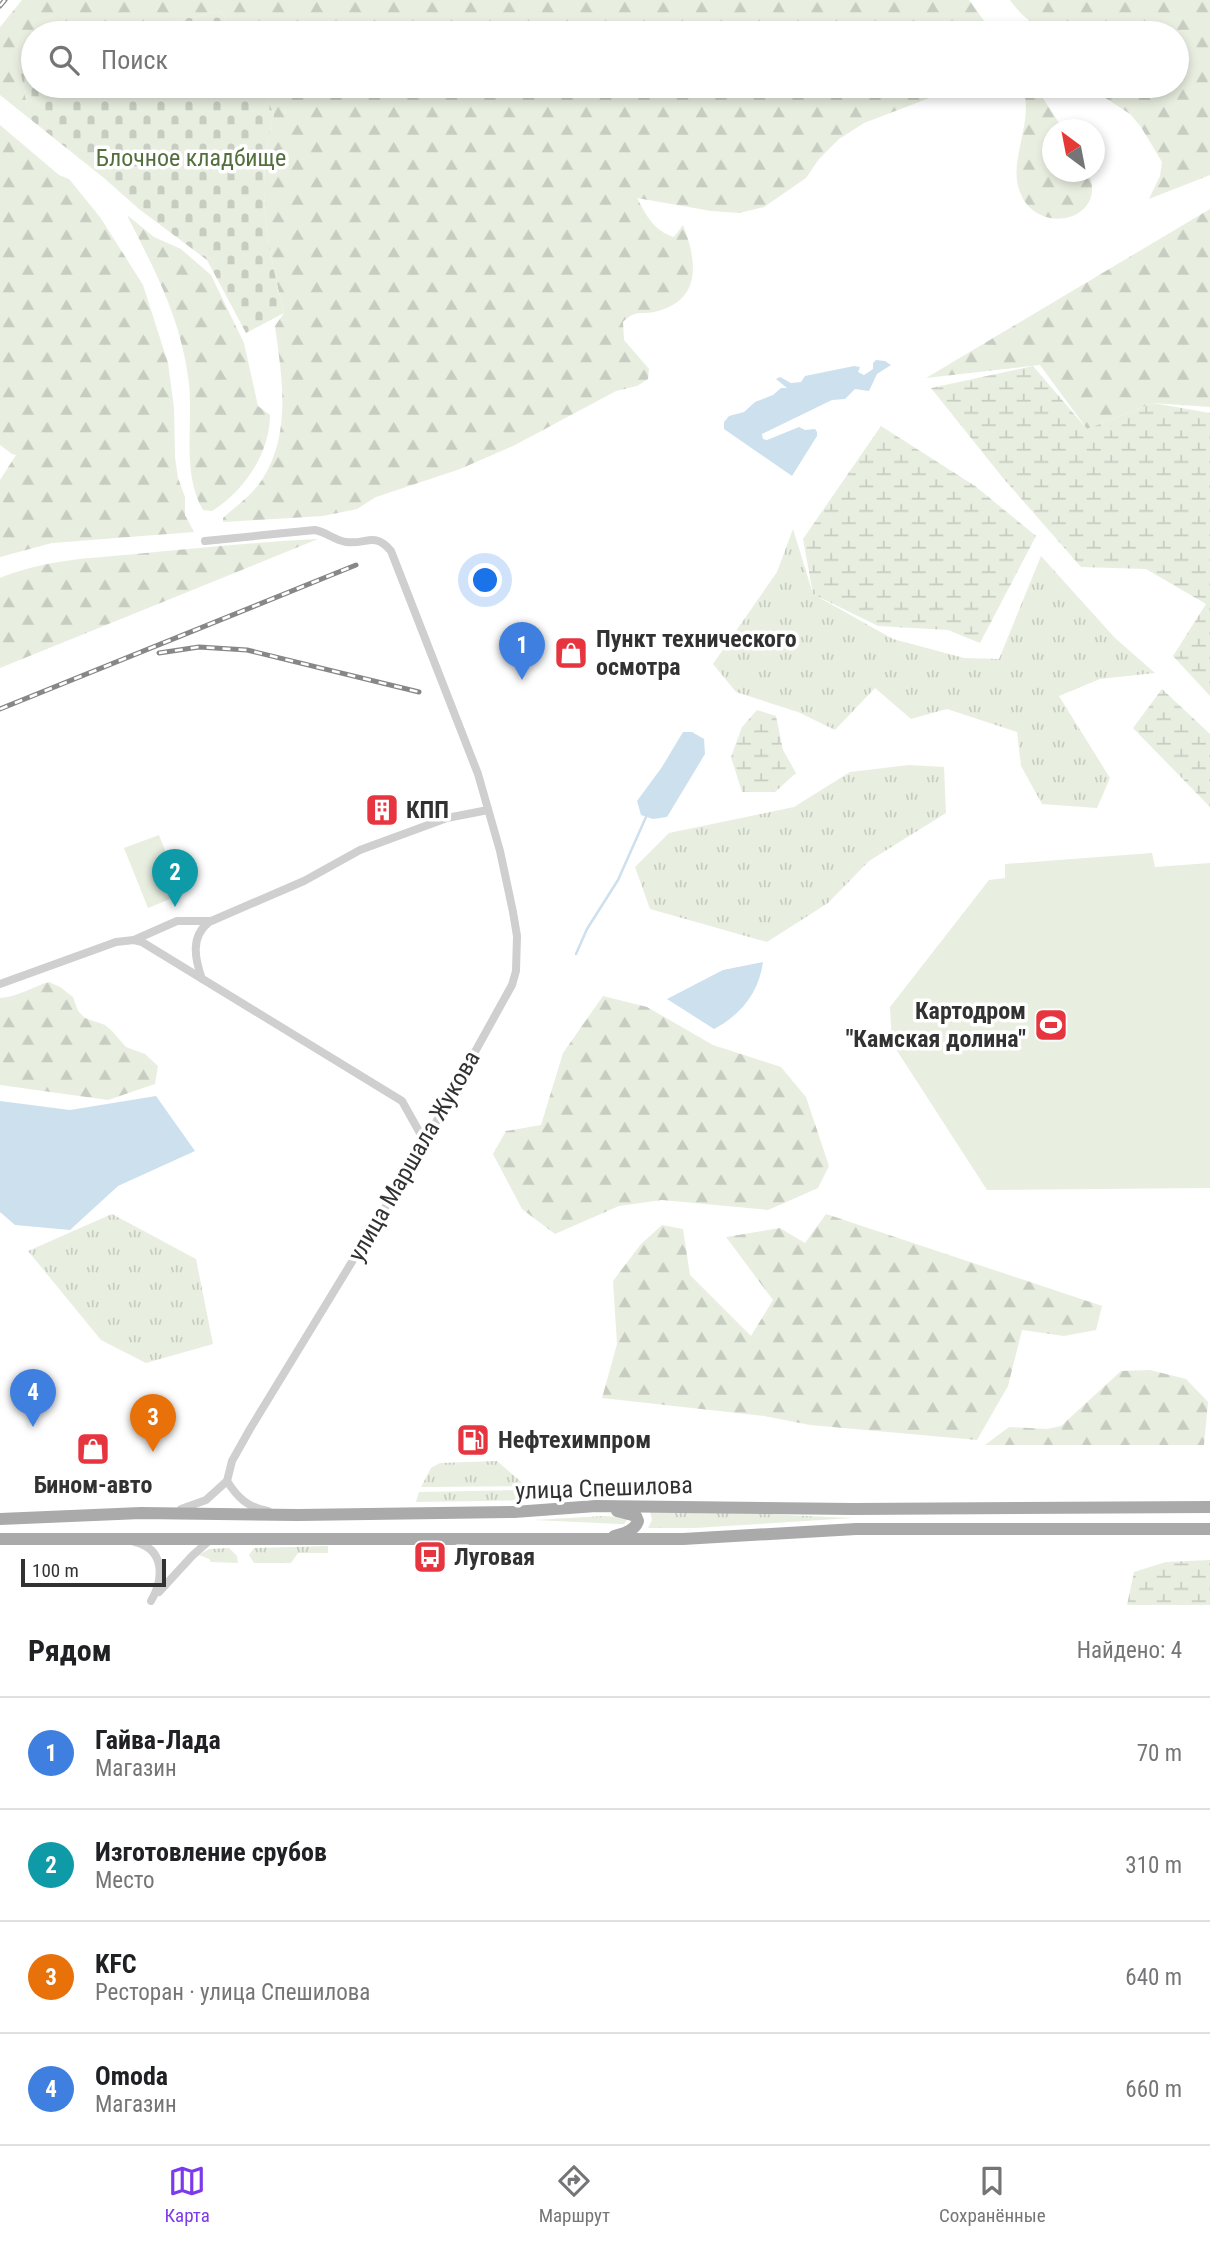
<!DOCTYPE html>
<html lang="ru">
<meta charset="utf-8">
<style>
body{margin:0;font-family:"Roboto Condensed",sans-serif;background:#f6f6f6;color:#202124}
.compass{position:absolute;left:1042px;top:119px;width:63px;height:63px;border-radius:50%;background:#fff;box-shadow:0 4px 10px #0003;rotate:328deg}
.scale{position:absolute;left:21px;bottom:18px;width:145px;box-sizing:border-box;padding-left:7px;border:4px solid #323232;border-top:0;font-size:19px;line-height:24px;white-space:nowrap;color:#323232;-webkit-text-stroke:5px #fff;paint-order:stroke}
.you{position:absolute;left:486px;top:581px;width:24px;height:24px;margin:-18px;border:5px solid #fff;border-radius:50%;background:#1a73e8;box-shadow:0 0 0 10px #1a73e833}
.badge{display:grid;place-items:center;width:46px;height:46px;border-radius:50%;background:#7c3aed;color:#fff;font-size:23px;font-weight:700}
.pin{position:absolute;translate:-50% -58px;filter:drop-shadow(0 2px 4px #0008)}
.pin::after{content:'';position:absolute;top:37px;width:24px;height:21px;background:inherit;clip-path:polygon(0 0,100% 0,50% 100%)}
.list{margin:0;padding:0;list-style:none}
h2{display:flex;justify-content:space-between;align-items:center;height:91px;margin:0;padding:0 28px;font-size:30px}
h2 small{font-size:23px;font-weight:400;color:#757577}
.list li{display:grid;grid-template-columns:46px 1fr auto;gap:21px;align-items:center;box-sizing:border-box;height:112px;padding:0 28px;border-top:2px solid #e0e0e0}
.list b{display:block;font-size:26px;white-space:nowrap}
.list p{margin:0;font-size:23px;white-space:nowrap;color:#757577}
.list em{font-size:23px;font-style:normal;color:#757577}
.icon{flex:none;width:38px;height:38px;fill:none;stroke:currentColor;stroke-width:2;stroke-linecap:round;stroke-linejoin:round}
.map{position:relative;flex:none;width:1210px;height:1605px;overflow:hidden}
.search{position:absolute;background:#fff;box-shadow:0 4px 10px #0003;left:21px;right:21px;top:21px;height:77px;display:flex;align-items:center;gap:18px;box-sizing:border-box;padding:0 24px;border-radius:38px;color:#757577;font-size:26px}
.sheet{height:539px;background:#fff}
nav{display:flex;justify-content:space-around;align-items:center;box-sizing:border-box;height:98px;border-top:2px solid #e0e0e0;background:#fff;font-size:19px;color:#757577}
nav a{display:grid;justify-items:center;gap:4px}
nav .on{color:#7c3aed}
.map>svg:first-child{display:block}
.grass{fill:url(#grass-tufts)}
.forest{fill:url(#forest-firs)}
.wetland{fill:url(#wetland-marsh)}
.cemetery{fill:url(#cemetery-stones)}
.pitch{fill:#e8eee0}
.water{fill:#cde0ee}
.lines{fill:none;stroke-linecap:round;stroke-linejoin:round}
.stream{stroke:#cde0ee;stroke-width:2.5}
.street{stroke:#cfcfcf;stroke-width:8}
.primary{stroke:#aaa;stroke-width:12}
.rail-casing{stroke:#878787;stroke-width:5}
.rail{stroke:#fff;stroke-width:2.5;stroke-dasharray:8;stroke-linecap:butt}
.labels{text-anchor:middle;dominant-baseline:central;stroke-width:7;stroke-linejoin:round;paint-order:stroke}
.park-label{font-size:24px;fill:#546f3e;stroke:#fff}
.poi-label{font-size:24px;font-weight:bold;fill:#323232;stroke:#fff;text-anchor:start}
.street-label{font-size:24px;fill:#323232;stroke:#fff}
</style>
<div class="map">
<svg width="1210" height="1605" viewBox="0 0 1210 1605">
<defs>
<pattern id="grass-tufts" width="24" height="20" patternUnits="userSpaceOnUse" patternTransform="scale(1.75)"><rect width="24" height="20" fill="#e8eee0"/><path d="M3 7l-1-3M5 7V3M7 7l1-3M15 17l-1-3M17 17v-4M19 17l1-3" fill="none" stroke="#c7cdc1"/></pattern>
<pattern id="forest-firs" width="22" height="20" patternUnits="userSpaceOnUse" patternTransform="scale(1.75)"><rect width="22" height="20" fill="#e8eee0"/><path d="M5 1l3.5 6h-7zM16 11l3.5 6h-7z" fill="#c7cdc1"/></pattern>
<pattern id="wetland-marsh" width="20" height="14" patternUnits="userSpaceOnUse" patternTransform="scale(1.75)"><rect width="20" height="14" fill="#e8eee0"/><path d="M1 5h8M5 5V1M11 12h8M15 12V8" fill="none" stroke="#c7cdc1"/></pattern>
<pattern id="cemetery-stones" width="16" height="16" patternUnits="userSpaceOnUse" patternTransform="scale(1.75)"><rect width="16" height="16" fill="#e8eee0"/><path d="M2 7V4a2 2 0 0 1 4 0v3zM10 15v-3a2 2 0 0 1 4 0v3z" fill="#c7cdc1"/></pattern>
</defs>
<rect width="100%" height="100%" fill="#fff"/>
<g class="grass">
<path d="M793 529 813 594 893 639 964 658 999 659 1041 556 1115 638 1155 673 1100 679 1059 696 1110 778 1097 808 1042 804 1021 766 1017 732 947 709 911 719 875 688 835 730 798 712 736 692 713 664 777 572Z"/>
<path d="M909 765 944 767 946 813 869 861 828 903 767 942 650 909 635 867 669 833 794 807 850 772Z"/>
<path d="M112 1214 196 1259 213 1344 146 1363 101 1340 28 1251Z"/>
<path d="M497 1461 526 1486 421 1487 431 1468 440 1463Z"/>
<path d="M525 1490V1494L536 1495 539 1500 416 1502 419 1492Z"/>
<path d="M650 1511H691L853 1518 695 1528H648L652 1520Z"/>
<path d="M604 1516 625 1517 627 1520 624 1524H620L534 1520Z"/>
<path d="M328 1546V1553H298L291 1563H254L249 1555 254 1548Z"/>
<path d="M229 1548 237 1556 238 1563 211 1562 209 1559 199 1555 209 1549Z"/>
</g>
<g class="forest">
<path d="M22 0H969L993 33H233L221 11 118 33H33V52L17 55 30 119 0 95V27Z"/>
<path d="M1010 0H1210V175L1149 199 1160 176 1162 162 1141 127 1130 114 1087 86H1177V33H1068C1058 27 1052 28 1041 26 1027 22 1018 11 1010 0Z"/>
<path d="M260 86H961L864 123 839 139 819 159 806 178 764 207 739 213 711 211 637 198C646 215 654 231 674 237L683 225C697 260 702 299 658 311 642 316 637 308 623 322L624 340 649 369 648 379 637 386 616 391 515 445 460 469 376 497 357 509 323 516 223 522V518C236 506 253 494 262 480 292 433 282 378 275 326L284 313C266 240 255 188 274 114Z"/>
<path d="M1022 86H1035L1063 129 1052 130V172H1088C1110 220 1037 238 1020 192 1007 160 1036 120 1022 86Z"/>
<path d="M0 125 59 175 69 179 100 217 143 285 168 363 174 408 175 457 178 478 185 497V515L194 532 52 543 0 557V480L16 455 12 454 0 445Z"/>
<path d="M1210 209V407L1153 403 1087 429 1040 365 926 378Z"/>
<path d="M127 215 154 237 181 249 211 275 244 343 258 406 270 415C270 453 244 491 212 511L203 510C180 470 195 420 188 376 179 314 154 269 127 215Z"/>
<path d="M318 539 0 668V578C43 560 91 558 136 554 197 548 257 542 318 539Z"/>
<path d="M49 982 60 987 73 997 78 1011 85 1018 105 1025 112 1031 126 1047 145 1054 158 1066 155 1084 108 1100 0 1085V998C18 997 32 987 49 982Z"/>
<path d="M603 996 647 1007 713 1045 781 1067 806 1097 829 1166 818 1188 768 1210 662 1200 619 1206 555 1234 522 1209 493 1154 506 1131 541 1125 563 1053Z"/>
<path d="M826 1214 1102 1306 1096 1330 1064 1336 1022 1330 1008 1386 977 1440 810 1425 764 1416 602 1398 617 1344 613 1281 641 1244 662 1225 683 1229 690 1275 751 1336 773 1300 726 1237 780 1228 805 1243Z"/>
<path d="M1150 1370 1186 1379 1208 1402 1204 1445H985L1009 1427 1047 1429 1061 1426 1121 1371Z"/>
</g>
<g class="wetland">
<path d="M1033 366 1087 429 1153 403 1210 413V696L1173 656 1206 604 1146 569 1081 567 1003 478 931 388Z"/>
<path d="M881 426 975 486 1036 536 980 643 948 630 878 626 813 594 803 539Z"/>
<path d="M1162 689 1210 734V807L1133 728Z"/>
<path d="M757 710 776 716 783 750 796 773 775 792H742L731 757 742 727Z"/>
<path d="M1210 1560V1605H1127L1134 1572 1166 1562Z"/>
</g>
<g class="cemetery">
<path d="M221 11 233 33H118Z"/>
<path d="M33 52V86H260L274 114C255 188 266 240 284 313L246 333 207 260 139 209 104 178 30 119 17 55Z"/>
</g>
<g class="pitch">
<path d="M159 835 182 894 148 908 124 848Z"/>
<path d="M1152 853 1155 867 1210 863V1188L987 1190 892 1043 890 1007 989 880 1005 878V864Z"/>
</g>
<g class="water">
<path d="M876 360 885 361 891 365 877 374 869 391 855 389 845 399 832 400 762 434 763 439 767 440 799 427 805 430 815 429 817 432V436L792 476 724 429V422L729 416 744 412 755 402 773 395 781 388H787L776 379 780 377 791 383 801 382 805 376 854 366 860 367 858 372 864 375 873 369V363Z"/>
<path d="M683 732H692L704 739 705 754 667 817 653 819 641 815 637 801 662 767Z"/>
<path d="M763 962C759 992 741 1015 714 1029L667 999 723 970Z"/>
<path d="M156 1096 195 1151 118 1186 70 1230 15 1225 0 1212V1101L70 1110Z"/>
</g>
<g class="lines">
<path class="stream" d="M576 954 587 929 618 880 646 817"/>
<g class="street">
<path d="M134 940 177 921H208"/>
<path d="M202 979C195 959 190 937 209 922L304 881 360 850 447 818 488 810"/>
<path d="M0 984 116 942 134 940 142 942 402 1101 425 1142"/>
<path d="M227 1481C237 1497 248 1508 268 1511"/>
<path d="M181 1509 206 1500 227 1481 232 1461 250 1429 425 1142 512 985 516 971 517 936 513 912 500 851 478 774 391 551C375 531 366 545 346 542 334 540 326 532 315 530L205 541"/>
<path d="M135 1542C165 1549 164 1579 151 1601"/>
<path d="M159 1592 192 1556 211 1539"/>
</g>
<g class="primary">
<path d="M0 1519 141 1513 298 1515 514 1512 596 1506 853 1509 1210 1507"/>
<path d="M614 1536C623 1534 635 1531 638 1521L636 1516 617 1511"/>
<path d="M0 1539H683L856 1529H1210"/>
</g>
<defs>
<g id="rail">
<path d="M0 6 5 0"/>
<path d="M159 653 199 647 247 650 419 692"/>
<path d="M0 709 356 565"/>
</g>
</defs>
<use href="#rail" class="rail-casing"/>
<use href="#rail" class="rail"/>
</g>
<defs>
<symbol id="shop-square" viewBox="-11 -11 22 22"><rect x="-9" y="-9" width="18" height="18" rx="4" fill="#e73540" stroke="#fff"/><path d="M-5-2.5h2.3a2.7 3.5 0 0 1 5.4 0H5L5.5 6h-11ZM-1.5-2.5h3a1.5 2.3 0 0 0-3 0Z" fill="#fff"/></symbol>
<symbol id="building-square" viewBox="-11 -11 22 22"><rect x="-9" y="-9" width="18" height="18" rx="4" fill="#e73540" stroke="#fff"/><path d="M-4-6H4V6H1V3H-1V6H-4ZM-2.5-4.3h1.7v1.8h-1.7ZM.8-4.3h1.7v1.8H.8ZM-2.5-1h1.7V.8h-1.7ZM.8-1h1.7V.8H.8Z" fill="#fff"/></symbol>
<symbol id="stadium-square" viewBox="-11 -11 22 22"><rect x="-9" y="-9" width="18" height="18" rx="4" fill="#e73540" stroke="#fff"/><path d="M0-5a6.5 5 0 1 0 0 10a6.5 5 0 1 0 0-10ZM-3.5-1.8h7v3.6h-7Z" fill="#fff"/></symbol>
<symbol id="fuel-square" viewBox="-11 -11 22 22"><rect x="-9" y="-9" width="18" height="18" rx="4" fill="#e73540" stroke="#fff"/><path d="M-5.5-6h7V0h2V4h1.3V-2.5L3-4.5l.8-.8L6-3V5H2.5V1h-1V6h-7ZM-4.2-4.7v3.2H.2V-4.7Z" fill="#fff"/></symbol>
<symbol id="bus-square" viewBox="-11 -11 22 22"><rect x="-9" y="-9" width="18" height="18" rx="4" fill="#e73540" stroke="#fff"/><path d="M-5-6H5V4H4V6H2V4H-2V6H-4V4H-5ZM-3.5-4V0h7V-4ZM-3.5 1.2v1.5H-2V1.2ZM2 1.2v1.5H3.5V1.2Z" fill="#fff"/></symbol>
</defs>
<g fill-rule="evenodd">
<use href="#shop-square" x="552" y="634" width="38" height="38"/>
<use href="#building-square" x="363" y="791" width="38" height="38"/>
<use href="#stadium-square" x="1032" y="1006" width="38" height="38"/>
<use href="#fuel-square" x="454" y="1421" width="38" height="38"/>
<use href="#shop-square" x="74" y="1430" width="38" height="38"/>
<use href="#bus-square" x="411" y="1538" width="38" height="38"/>
</g>
<g class="labels">
<g class="park-label">
<text x="191" y="158">Блочное кладбище</text>
</g>
<g class="poi-label">
<text x="596" y="639">Пункт технического<tspan x="596" dy="28">осмотра</tspan></text>
<text x="406" y="810">КПП</text>
<text x="1026" y="1011" text-anchor="end">Картодром<tspan x="1026" dy="28">"Камская долина"</tspan></text>
<text x="498" y="1440">Нефтехимпром</text>
<text x="93" y="1485" text-anchor="middle">Бином-авто</text>
<text x="454" y="1557">Луговая</text>
</g>
<g class="street-label">
<text transform="translate(414 1156) rotate(-60)">улица Маршала Жукова</text>
<text transform="translate(604 1488) rotate(-2)">улица Спешилова</text>
</g>
</g>
</svg>
<svg class="compass" viewBox="-18 -18 36 36"><path d="M0-13l5 13h-10z" fill="#e53935"/><path d="M0 13l5-13h-10z" fill="#757577"/></svg>
<div class="scale">100 m</div>
<div class="you"></div>
<div class="pin badge" style="left:522px;top:680px;background:#3f7fe0">1</div>
<div class="pin badge" style="left:175px;top:907px;background:#0f9aa8">2</div>
<div class="pin badge" style="left:153px;top:1452px;background:#e8710a">3</div>
<div class="pin badge" style="left:33px;top:1427px;background:#3f7fe0">4</div>
<div class="search"><svg class="icon" aria-label="search" viewBox="0 0 24 24"><circle cx="10" cy="10" r="6"/><path d="M15 15l6 6"/></svg>Поиск</div>
</div>
<section class="sheet">
<h2>Рядом<small>Найдено: 4</small></h2>
<ul class="list">
<li><span class="badge" style="background:#3f7fe0">1</span><div><b>Гайва-Лада</b><p>Магазин</p></div><em>70 m</em></li>
<li><span class="badge" style="background:#0f9aa8">2</span><div><b>Изготовление срубов</b><p>Место</p></div><em>310 m</em></li>
<li><span class="badge" style="background:#e8710a">3</span><div><b>KFC</b><p>Ресторан · улица Спешилова</p></div><em>640 m</em></li>
<li><span class="badge" style="background:#3f7fe0">4</span><div><b>Omoda</b><p>Магазин</p></div><em>660 m</em></li>
</ul>
</section>
<nav>
<a class="on"><svg class="icon" aria-label="map" viewBox="0 0 24 24"><path d="M3 6l6-2 6 2 6-2v14l-6 2-6-2-6 2zM9 4v14M15 6v14"/></svg>Карта</a>
<a><svg class="icon" aria-label="directions" viewBox="0 0 24 24"><path d="M12 3l9 9-9 9-9-9zM9 14v-3h6M13 9l2 2-2 2"/></svg>Маршрут</a>
<a><svg class="icon" aria-label="saved" viewBox="0 0 24 24"><path d="M7 4h10v16l-5-4-5 4z"/></svg>Сохранённые</a>
</nav>
